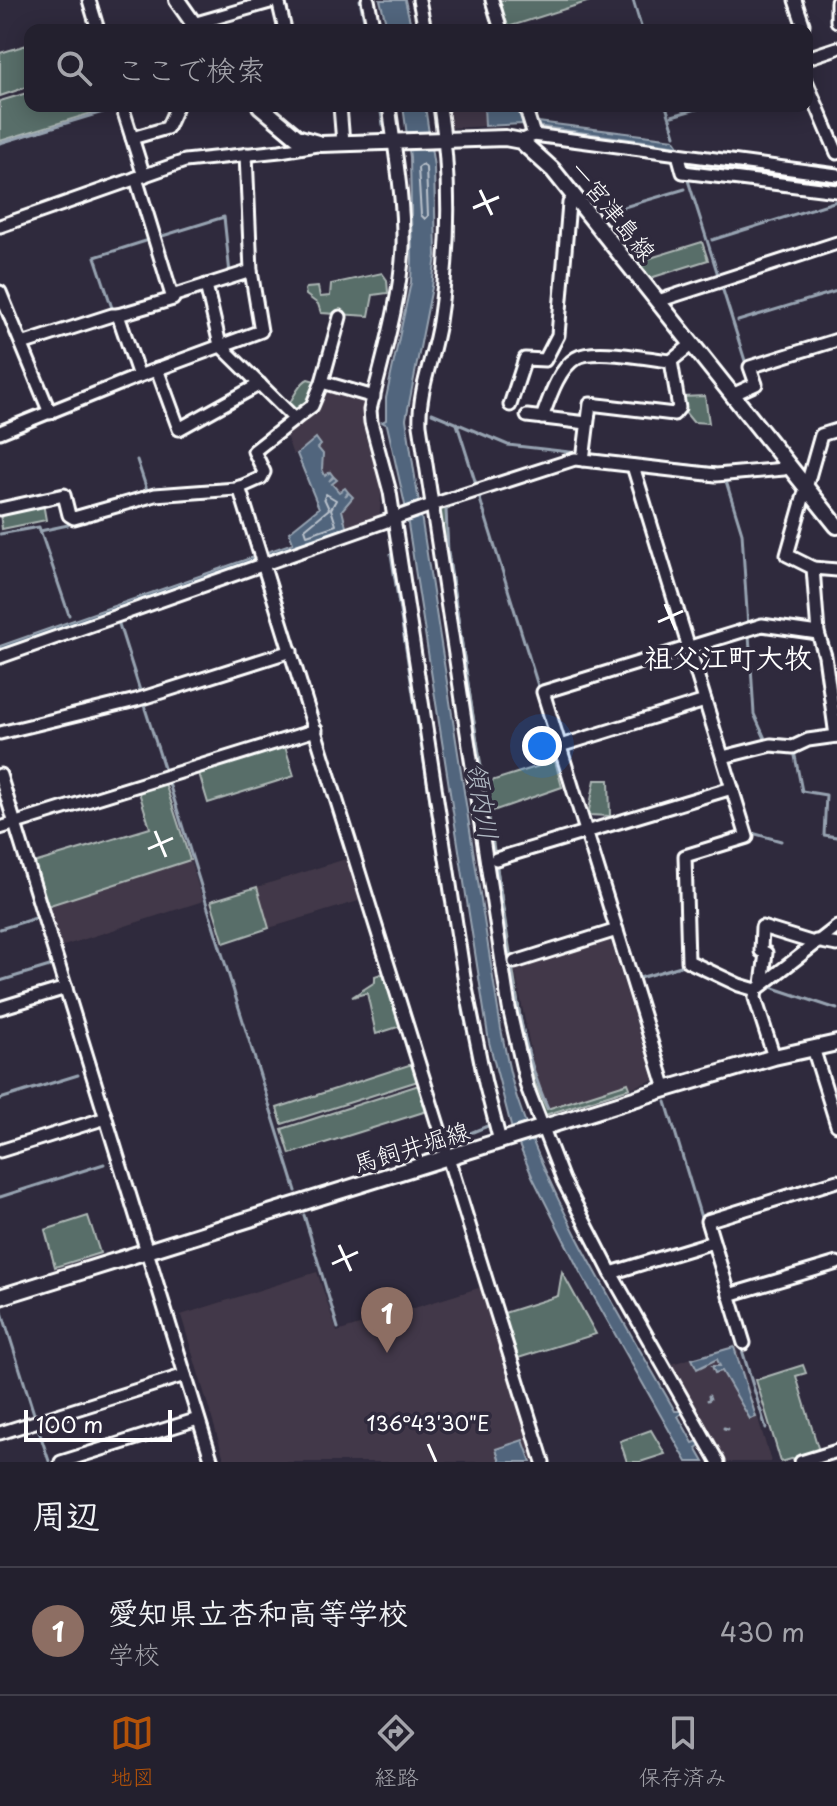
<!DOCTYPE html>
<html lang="ja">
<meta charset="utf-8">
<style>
body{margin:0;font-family:"Playpen Sans","Klee One",sans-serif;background:#2b2836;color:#f1f3f6}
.scale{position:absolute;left:24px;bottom:20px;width:148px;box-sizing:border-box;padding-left:8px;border:4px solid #fff;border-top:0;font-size:22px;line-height:28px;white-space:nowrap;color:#fff;-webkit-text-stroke:6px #2f2a3d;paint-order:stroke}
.you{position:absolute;left:542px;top:746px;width:28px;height:28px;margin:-20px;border:6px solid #fff;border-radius:50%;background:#1a73e8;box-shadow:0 0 0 12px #1a73e833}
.badge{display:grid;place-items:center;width:52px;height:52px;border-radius:50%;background:#b45309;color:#fff;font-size:26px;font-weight:700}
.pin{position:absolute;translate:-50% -66px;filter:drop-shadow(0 2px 4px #0008)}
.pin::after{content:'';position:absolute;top:42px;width:28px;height:24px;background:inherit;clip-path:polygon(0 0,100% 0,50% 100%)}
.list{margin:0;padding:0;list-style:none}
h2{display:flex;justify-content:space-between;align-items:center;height:104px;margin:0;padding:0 32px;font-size:34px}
h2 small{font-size:26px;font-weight:400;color:#a3a3aa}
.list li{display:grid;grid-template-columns:52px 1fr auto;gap:24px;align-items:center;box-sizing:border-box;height:128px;padding:0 32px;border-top:2px solid #403e4a}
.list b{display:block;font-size:30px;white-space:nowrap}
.list p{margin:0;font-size:26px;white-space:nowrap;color:#a3a3aa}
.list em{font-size:26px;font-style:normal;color:#a3a3aa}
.icon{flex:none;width:44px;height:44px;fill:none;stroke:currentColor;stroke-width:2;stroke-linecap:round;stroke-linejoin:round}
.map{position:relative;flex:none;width:837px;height:1462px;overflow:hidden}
.search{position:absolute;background:#23202e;box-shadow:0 4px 20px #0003;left:24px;right:24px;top:24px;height:88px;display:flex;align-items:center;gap:20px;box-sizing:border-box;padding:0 28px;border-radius:16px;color:#a3a3aa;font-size:30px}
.sheet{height:232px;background:#23202e}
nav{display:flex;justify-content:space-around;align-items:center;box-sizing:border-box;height:112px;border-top:2px solid #403e4a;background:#23202e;font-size:22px;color:#a3a3aa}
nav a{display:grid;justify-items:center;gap:4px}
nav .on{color:#b45309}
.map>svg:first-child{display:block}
.built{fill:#433948}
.green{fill:#586e69;stroke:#acb6b4;stroke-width:2}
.water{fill:#51657d;stroke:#97a3b1;stroke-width:2}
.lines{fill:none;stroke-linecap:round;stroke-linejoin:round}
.shore{stroke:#b9c1cb;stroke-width:2}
.stream{stroke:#97a3b1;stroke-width:3}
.minor-casing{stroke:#fff;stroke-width:17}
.major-casing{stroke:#fff;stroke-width:20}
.minor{stroke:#2f2a3d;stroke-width:11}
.major{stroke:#2f2a3d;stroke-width:14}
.ticks{fill:none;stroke:#fff;stroke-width:3}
.labels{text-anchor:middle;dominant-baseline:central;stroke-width:7;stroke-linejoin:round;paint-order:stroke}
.street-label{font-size:24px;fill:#fff;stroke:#2f2a3d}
.water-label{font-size:26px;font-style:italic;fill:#b1bac4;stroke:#2f2a3d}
.quarter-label{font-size:28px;font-weight:bold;fill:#fff;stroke:#2f2a3d}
.ticks-label{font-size:20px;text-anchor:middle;fill:#fff;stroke:#2f2a3d;stroke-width:7;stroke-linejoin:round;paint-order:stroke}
</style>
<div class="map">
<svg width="837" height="1462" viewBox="0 0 837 1462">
<rect width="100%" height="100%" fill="#2f2a3d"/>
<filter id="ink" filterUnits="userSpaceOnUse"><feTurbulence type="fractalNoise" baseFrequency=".0125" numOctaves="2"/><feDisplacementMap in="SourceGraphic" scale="16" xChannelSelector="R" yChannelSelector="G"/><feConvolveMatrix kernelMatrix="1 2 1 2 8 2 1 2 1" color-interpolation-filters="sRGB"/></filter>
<g filter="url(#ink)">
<g class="built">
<path d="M444 106H518L522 124 448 128Z"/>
<path d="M329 389 365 401V436L378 469 382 486 379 521 347 531 342 513 345 496 332 484 336 479 334 477 329 482 333 476H326L322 472 323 455 317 448 321 445 316 438 293 455 286 435 319 410Z"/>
<path d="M352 857 365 899 269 928 257 887Z"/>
<path d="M190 860 203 901 60 947 47 906Z"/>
<path d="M609 936 654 1080 630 1088 628 1083 550 1108 537 1082 514 965Z"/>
<path d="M317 1272 337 1332 485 1286 539 1462H225L181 1315Z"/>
<path d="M736 1345 771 1462H726L672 1364Z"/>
</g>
<g class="green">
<path d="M497 0H593L505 28Z"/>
<path d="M30 44V86L0 96V53Z"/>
<path d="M30 92V106H115L0 141V101Z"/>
<path d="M702 242 708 260 647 279 634 263Z"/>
<path d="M382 273 387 280 388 293 373 295 369 316 321 313 318 304 306 295 305 290 306 288 318 287 320 297 330 296 331 284Z"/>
<path d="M308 379 315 381C318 396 307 404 296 412L289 405C292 398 301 382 308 379Z"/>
<path d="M705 396 709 423 693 422 684 411 681 397Z"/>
<path d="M467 496V500L446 510 448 552 521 1020 535 1083 547 1109 628 1083 630 1088 542 1116 536 1102 513 1009 438 513 439 507Z"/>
<path d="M43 503 46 520 2 529 0 513Z"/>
<path d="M284 743 294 776 208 803 198 770Z"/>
<path d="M555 761 562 787 490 812 485 783Z"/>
<path d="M164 780 190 860 47 906 34 863 150 828 138 789Z"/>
<path d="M595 780H609L610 816 588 815Z"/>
<path d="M257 887 269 928 224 943 211 901Z"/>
<path d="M387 972 404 1025 376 1034 367 993 352 997 375 982V976Z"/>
<path d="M415 1063 421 1080 282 1124 277 1108Z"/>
<path d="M422 1084 430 1110 290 1154 282 1129Z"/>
<path d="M88 1216 100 1253 55 1267 45 1230Z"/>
<path d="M562 1272 596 1334 515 1359 501 1314 558 1296Z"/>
<path d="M803 1365 806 1373 796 1376 819 1451 781 1462 756 1380Z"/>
<path d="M651 1430 665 1454 640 1462H627L620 1441Z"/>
</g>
<g class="water">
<path d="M380 0H405L412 30H388Z"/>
<path d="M403 106H425L434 167 436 255 432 287 406 419 501 1029C506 1053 510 1078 518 1101 555 1211 618 1311 675 1411H681L682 1413 678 1416 693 1443 701 1440 703 1443 696 1448 704 1462H687L580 1272 532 1176 511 1126 489 1042 405 505 387 425 382 422 386 420V398L411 282 412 259 410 157Z"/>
<path d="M484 106H518L522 120 674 139 679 146 522 124 485 126Z"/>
<path d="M682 160 691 164 837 183V188L688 169Z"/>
<path d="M316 438 321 445 318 448 323 454 322 469 325 476 330 472 333 476 329 481 334 477 337 480 332 484 339 492 345 488 348 492 345 496 349 493 353 497 342 510 347 531 0 650V646L293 543 289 532 319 508 297 454Z"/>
<path d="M734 1347 756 1417 750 1419 722 1371 715 1373 712 1366H720L717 1359 697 1369 692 1359Z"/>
<path d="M523 1440 531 1462H500L496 1449Z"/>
</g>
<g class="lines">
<g class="shore">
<path d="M423 164 426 168 428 216 425 219 421 215 418 168Z"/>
<path d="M326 494 336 500 331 509 336 525 307 535 305 529 329 509 324 498Z"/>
</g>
<g class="stream">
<path d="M360 0 366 30"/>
<path d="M633 0 642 30"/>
<path d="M380 106 383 125"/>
<path d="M666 106 675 135"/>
<path d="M672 116 707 106"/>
<path d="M0 143 116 108 135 169 132 174"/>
<path d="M687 177 719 278"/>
<path d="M597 215 685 189"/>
<path d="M159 237 224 217 230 274"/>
<path d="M712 240 837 201"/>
<path d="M721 284 746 364"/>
<path d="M113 311 95 257 149 240 132 186"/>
<path d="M738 321 837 291"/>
<path d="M432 413 508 445 578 453"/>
<path d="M457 424 476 484"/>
<path d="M589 454 715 468"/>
<path d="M137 460 148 493"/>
<path d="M772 476 787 474 789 477"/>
<path d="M253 488 266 482 270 473 262 451"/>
<path d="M479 496 539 689"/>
<path d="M446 510 448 552 494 855"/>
<path d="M40 531 68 525 70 521"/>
<path d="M0 534 39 527 69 615"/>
<path d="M391 554 464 1016 486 1107"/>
<path d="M118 621 141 694"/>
<path d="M748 627 742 533 726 481 766 477"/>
<path d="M749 634 754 714 767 743"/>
<path d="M143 702 165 771"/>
<path d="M794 751 802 791 826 795 824 835 837 837"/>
<path d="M729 758 752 833 781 841"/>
<path d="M168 780 296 1191"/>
<path d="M496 862C508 938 516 1039 548 1108"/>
<path d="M681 900 682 928"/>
<path d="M0 929 39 917"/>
<path d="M636 979 684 965"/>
<path d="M0 981 53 965"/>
<path d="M768 986 837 1009"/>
<path d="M0 1099 78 1075"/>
<path d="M666 1102 702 1221"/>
<path d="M448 1142 490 1125V1122"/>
<path d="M0 1197 104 1164"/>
<path d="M304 1215 338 1328"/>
<path d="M1 1309 35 1417"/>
<path d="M742 1350 766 1428"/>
<path d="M708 1400 710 1399 709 1396"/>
<path d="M37 1425 49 1461"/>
<path d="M724 1428 728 1429"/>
</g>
<defs>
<g id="minor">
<path d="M89 0 98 30"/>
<path d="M278 0 285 30"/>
<path d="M368 0 374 30"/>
<path d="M419 0 425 30"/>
<path d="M492 0 501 30"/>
<path d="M795 0 803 24 802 30"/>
<path d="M837 2V21"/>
<path d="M193 24 277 0"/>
<path d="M807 58 837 48"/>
<path d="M807 83 837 153"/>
<path d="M122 106 144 176"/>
<path d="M340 106 343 143"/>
<path d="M389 106C395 153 404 199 403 247 400 302 383 357 370 410L371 422 390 492 465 983 485 1083 500 1141"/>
<path d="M440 106C451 179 450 250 439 322 434 356 418 391 420 425L509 1008 527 1087 563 1180 611 1273 718 1462"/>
<path d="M525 106 534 135"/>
<path d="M132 138 167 128 177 106"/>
<path d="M521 141 534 135 837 175"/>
<path d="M678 154 683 172 837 191"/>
<path d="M136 178 173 299 118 315 139 376"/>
<path d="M0 226 185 161 280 151 317 145"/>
<path d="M206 285 220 345 295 419 312 406 322 382 340 317"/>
<path d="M0 292 50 413"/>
<path d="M172 296 251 271"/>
<path d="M658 301 837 243"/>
<path d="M22 344 112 315H118"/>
<path d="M157 369 179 429 260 384"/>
<path d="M322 382 374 397"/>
<path d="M732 395 756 384 750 367 837 340"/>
<path d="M510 405 525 359 545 360 558 335 569 203 575 196"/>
<path d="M527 416 587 423"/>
<path d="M542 418C549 399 558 369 576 358 593 347 649 359 671 361"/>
<path d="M0 432 139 376 261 331 251 271 246 154"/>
<path d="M583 460 590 404 674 414 679 408 671 361 692 344"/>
<path d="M633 466 747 837 685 856 688 961 739 985 756 990"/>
<path d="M239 487 543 1462"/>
<path d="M0 509 64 495 69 515 74 518 155 495 236 489 261 478 264 472 254 451 295 419"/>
<path d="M813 568 837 570"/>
<path d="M0 657 432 505 575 459 716 475 784 469 787 465"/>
<path d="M0 733 136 700 291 651"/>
<path d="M836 736 825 656 818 633 813 568 787 555 821 435 837 430"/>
<path d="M560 746 705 701"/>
<path d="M723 757 771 745 793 747 808 740 837 736"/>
<path d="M0 775 212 1462"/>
<path d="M0 828 316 730"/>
<path d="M496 859 732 788"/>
<path d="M816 941 837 945"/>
<path d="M515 962 617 930"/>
<path d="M762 984 766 953 761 951 762 927 814 943"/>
<path d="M0 1008 66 988"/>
<path d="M813 1048 837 1125"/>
<path d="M774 1057 755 998 756 990 837 927"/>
<path d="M666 1089 543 692 762 625 818 633"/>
<path d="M0 1151 106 1118"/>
<path d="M611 1273 713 1242"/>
<path d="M729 1295 837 1263"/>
<path d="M744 1343 707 1221 837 1181"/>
<path d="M0 1433 185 1375"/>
<path d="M61 1462 198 1419"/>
<path d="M801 1462 837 1451"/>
</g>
<g id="major">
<path d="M177 0 198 30"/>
<path d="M260 106 297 137 321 144 505 138 521 141 553 170 837 526"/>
<path d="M0 1297 666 1089 774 1057 837 1043"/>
</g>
</defs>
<use href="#minor" class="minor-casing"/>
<use href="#major" class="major-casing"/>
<use href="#minor" class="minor"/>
<use href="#major" class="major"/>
</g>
</g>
<path class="ticks" d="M480 190 492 215M473 208 499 197M665 604 676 630M658 622 683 611M155 831 166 857M148 849 173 838M339 1245 351 1271M332 1264 358 1252M428 1444 436 1462"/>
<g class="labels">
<g class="street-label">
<text transform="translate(614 210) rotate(51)">一宮津島線</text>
<text transform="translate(411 1146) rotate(-17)">馬飼井堀線</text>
</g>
<g class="water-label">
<text transform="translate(484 801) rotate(81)">領内川</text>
</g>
<g class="quarter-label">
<text x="728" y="656">祖父江町大牧</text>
</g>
</g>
<g class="ticks-label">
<text x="428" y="1431">136°43'30"E</text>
</g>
</svg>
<div class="scale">100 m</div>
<div class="you"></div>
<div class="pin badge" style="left:387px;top:1353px;background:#8d6e63">1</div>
<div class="search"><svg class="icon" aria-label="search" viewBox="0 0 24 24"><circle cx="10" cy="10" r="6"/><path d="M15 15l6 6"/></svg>ここで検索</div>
</div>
<section class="sheet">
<h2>周辺<small></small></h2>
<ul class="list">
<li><span class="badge" style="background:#8d6e63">1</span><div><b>愛知県立杏和高等学校</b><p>学校</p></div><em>430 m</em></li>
</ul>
</section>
<nav>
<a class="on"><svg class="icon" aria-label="map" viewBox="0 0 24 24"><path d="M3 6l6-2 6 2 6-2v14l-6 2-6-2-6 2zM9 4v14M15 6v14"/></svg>地図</a>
<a><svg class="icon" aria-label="directions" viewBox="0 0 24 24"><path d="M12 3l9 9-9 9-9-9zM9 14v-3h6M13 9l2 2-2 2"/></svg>経路</a>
<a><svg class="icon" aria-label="saved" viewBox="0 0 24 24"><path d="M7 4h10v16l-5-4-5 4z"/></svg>保存済み</a>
</nav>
